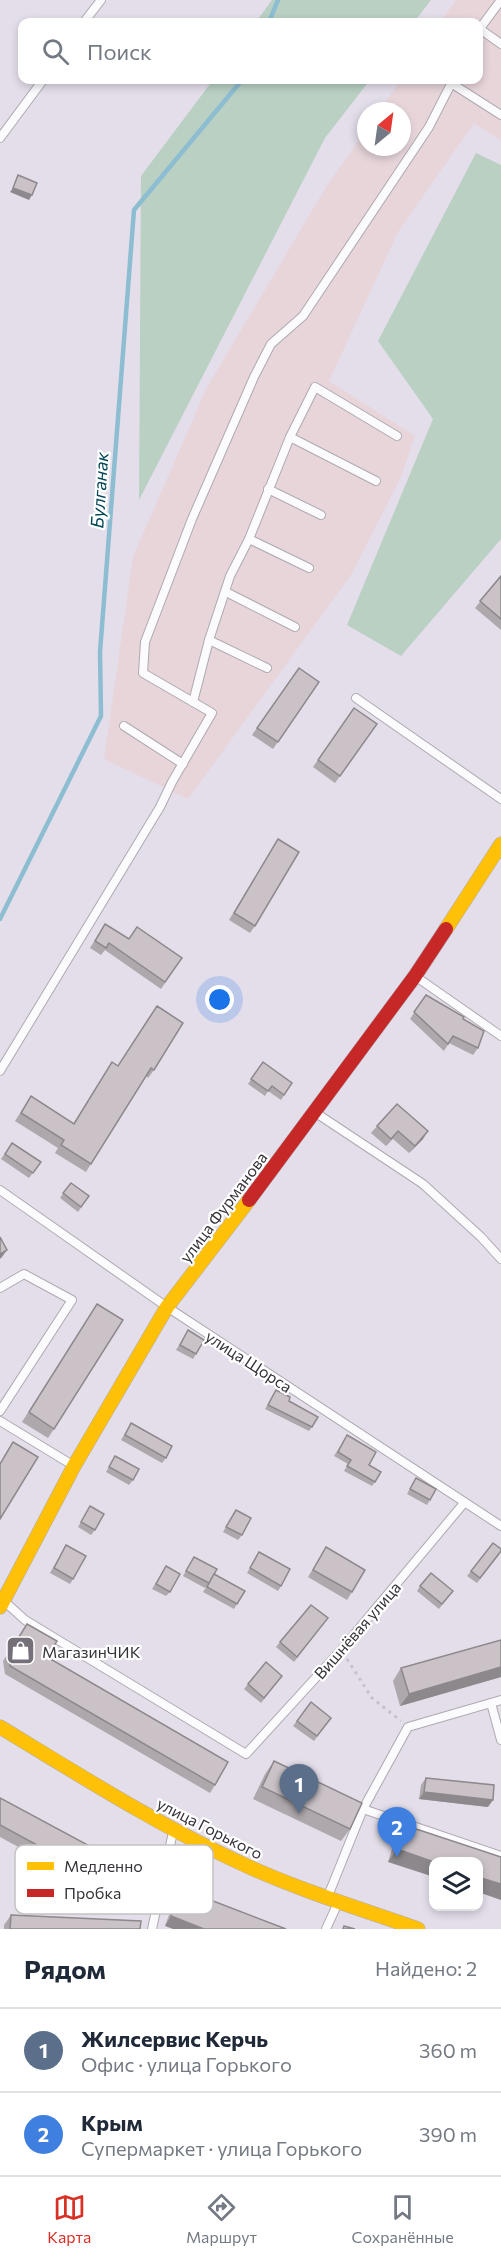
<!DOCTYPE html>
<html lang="ru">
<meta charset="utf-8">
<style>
body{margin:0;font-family:Commissioner,sans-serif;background:#f2f2f3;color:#1f2937}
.controls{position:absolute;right:18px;bottom:18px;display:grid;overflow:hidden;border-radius:12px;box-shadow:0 3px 9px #0003}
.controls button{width:54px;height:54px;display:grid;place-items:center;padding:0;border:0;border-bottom:2px solid #e0e1e3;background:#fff;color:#1f2937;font:30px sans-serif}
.compass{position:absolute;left:357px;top:102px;width:54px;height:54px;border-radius:50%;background:#fff;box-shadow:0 3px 9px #0003;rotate:29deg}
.you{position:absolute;left:220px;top:1000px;width:21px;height:21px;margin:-15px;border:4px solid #fff;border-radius:50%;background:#1a73e8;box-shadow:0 0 0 9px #1a73e833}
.badge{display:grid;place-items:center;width:39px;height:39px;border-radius:50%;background:#d93025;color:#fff;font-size:20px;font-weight:700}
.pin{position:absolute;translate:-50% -50px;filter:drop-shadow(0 2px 3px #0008)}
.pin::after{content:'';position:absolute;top:32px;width:21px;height:18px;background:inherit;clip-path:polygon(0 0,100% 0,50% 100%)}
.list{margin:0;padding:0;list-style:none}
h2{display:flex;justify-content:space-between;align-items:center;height:78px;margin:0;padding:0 24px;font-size:26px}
h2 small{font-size:20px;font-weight:400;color:#747a83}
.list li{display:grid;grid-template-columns:39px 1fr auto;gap:18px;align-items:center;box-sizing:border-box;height:84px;padding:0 24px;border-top:2px solid #e0e1e3}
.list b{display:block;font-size:22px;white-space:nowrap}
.list p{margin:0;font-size:20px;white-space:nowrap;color:#747a83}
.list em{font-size:20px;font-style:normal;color:#747a83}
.icon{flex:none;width:33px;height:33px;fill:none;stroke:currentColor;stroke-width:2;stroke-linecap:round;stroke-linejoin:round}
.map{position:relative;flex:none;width:501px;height:1929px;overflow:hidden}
.search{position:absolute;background:#fff;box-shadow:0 3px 9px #0003;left:18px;right:18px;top:18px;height:66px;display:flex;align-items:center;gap:15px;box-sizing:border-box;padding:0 21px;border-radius:12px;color:#747a83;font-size:22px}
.sheet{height:246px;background:#fff}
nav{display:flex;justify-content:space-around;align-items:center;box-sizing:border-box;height:84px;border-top:2px solid #e0e1e3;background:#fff;font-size:16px;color:#747a83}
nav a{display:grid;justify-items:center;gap:3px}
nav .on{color:#d93025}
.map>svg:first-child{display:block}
.industrial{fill:#e7d5da}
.green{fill:#b9d0c3}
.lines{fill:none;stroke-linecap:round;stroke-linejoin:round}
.stream{stroke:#8cbdd1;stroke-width:4.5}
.lane-casing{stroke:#aea9b1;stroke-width:10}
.slow-casing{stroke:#aea9b1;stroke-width:15}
.jam-casing{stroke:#aea9b1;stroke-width:15}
.path{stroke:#c5c3c7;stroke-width:3;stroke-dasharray:3 4.5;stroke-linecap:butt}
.lane{stroke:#fbfafc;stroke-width:8}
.slow{stroke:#ffc107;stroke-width:14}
.jam{stroke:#c62828;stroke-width:14}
.wall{fill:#aea7ab}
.shaded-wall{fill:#8d888b}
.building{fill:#cac2c7;stroke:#8d888b;stroke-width:1.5}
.labels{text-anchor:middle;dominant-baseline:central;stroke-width:4.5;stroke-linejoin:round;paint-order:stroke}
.street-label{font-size:16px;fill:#37333a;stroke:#fff}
.poi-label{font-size:16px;fill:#37333a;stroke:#fff;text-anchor:start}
.water-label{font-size:18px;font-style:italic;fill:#024757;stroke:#fff}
.key{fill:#fff;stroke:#c3c2c4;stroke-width:1.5}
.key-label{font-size:16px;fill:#37333a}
</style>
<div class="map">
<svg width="501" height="1929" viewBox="0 0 501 1929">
<rect width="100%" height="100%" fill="#e4deea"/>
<path class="industrial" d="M456 0H501V141L474 123 398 232 329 381 415 436 401 477 351 575 188 799 104 759 133 557 206 389 326 187 366 130V147H402V111H379L401 80H478V22H440Z"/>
<g class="green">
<path d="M272 0H431L414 22H256Z"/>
<path d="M213 80H370L325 138 139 500 141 176Z"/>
<path d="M476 153 501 165V539L401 656 347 625 433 419 378 341Z"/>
</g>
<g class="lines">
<g class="stream">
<path d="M269 22 278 0"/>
<path d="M0 919 101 716 100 652 134 210 242 80"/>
</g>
<defs>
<g id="lane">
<path d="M84 22 101 0"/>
<path d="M480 29 501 44"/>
<path d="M478 31 501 0"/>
<path d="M451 83 501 115"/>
<path d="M0 138 43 80"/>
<path d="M290 437 376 481"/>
<path d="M268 489 321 515"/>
<path d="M249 539 309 568"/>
<path d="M226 592 295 627"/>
<path d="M209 640 267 668"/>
<path d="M356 698 501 799"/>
<path d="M193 702 209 640 230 576 249 539 290 437 315 387 397 436"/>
<path d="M124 726 183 764"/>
<path d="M415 976 501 1036"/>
<path d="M0 1071 160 807 172 782 212 713 143 673 145 642 192 519 254 377 271 344 303 316 429 127 453 80"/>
<path d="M316 1113 423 1184 481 1237 501 1259"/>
<path d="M0 1190 167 1307 501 1526"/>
<path d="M0 1288 24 1274 72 1300 0 1411"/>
<path d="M0 1421 74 1466"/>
<path d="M4 1601 25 1620 246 1754 342 1649 464 1503"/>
<path d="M501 1700 408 1727 363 1809 501 1856"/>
<path d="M491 1703 501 1740"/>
<path d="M328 1896 363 1809 360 1807"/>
<path d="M152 1929 173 1832"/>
<path d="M326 1929 337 1905"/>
</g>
<g id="slow">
<path d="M446 929 501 844"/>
<path d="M0 1607 74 1466 167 1307 249 1200"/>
<path d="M0 1727C81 1776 161 1827 247 1866 302 1891 361 1909 418 1929"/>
</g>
<path id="jam" d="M249 1200 415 976 446 929"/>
</defs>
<use href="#lane" class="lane-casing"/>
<use href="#slow" class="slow-casing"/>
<use href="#jam" class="jam-casing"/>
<path class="path" d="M347 1659 372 1698 401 1721"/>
<use href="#lane" class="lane"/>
<use href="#slow" class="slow"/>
<use href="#jam" class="jam"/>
</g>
<g class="wall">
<path d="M501 576V630L475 608Z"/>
<path d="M299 668 319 682 273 749 252 735Z"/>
<path d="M354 708 377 724 335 783 313 767Z"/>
<path d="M278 839 255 926 250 933 229 920Z"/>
<path d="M105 924 129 939 182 958 161 989 105 950 101 955 90 948Z"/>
<path d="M426 995 463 1019 478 1048 473 1055 449 1043 444 1051 410 1019Z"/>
<path d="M151 1014 154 1070 148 1078 146 1076 86 1172 55 1153 58 1148 15 1121 31 1096 73 1124 112 1062 118 1066Z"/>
<path d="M263 1062 292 1083 281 1100 268 1091 265 1096 248 1084Z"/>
<path d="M397 1104 423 1139 409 1153 393 1139 386 1146 371 1133 377 1126Z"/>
<path d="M12 1143 41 1162 29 1178 1 1159Z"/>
<path d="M71 1183 89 1196 78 1212 60 1198Z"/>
<path d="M97 1304 54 1429 48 1438 22 1422Z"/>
<path d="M188 1330 196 1354 193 1359 176 1350Z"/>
<path d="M276 1390 289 1401 312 1427 309 1431 265 1409Z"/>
<path d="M131 1423 166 1458 162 1463 121 1440Z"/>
<path d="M347 1435 369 1465 375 1482 372 1486 344 1471 348 1464 334 1456Z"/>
<path d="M115 1456 133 1480 129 1485 106 1472Z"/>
<path d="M416 1478 430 1500 427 1505 407 1494Z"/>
<path d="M90 1506 95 1530 91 1535 78 1527Z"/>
<path d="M236 1510 242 1535 238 1540 223 1532Z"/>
<path d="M493 1543 499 1555 477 1583 467 1576Z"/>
<path d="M66 1545 73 1579 70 1584 50 1573Z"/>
<path d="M326 1547 352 1592 347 1600 308 1577Z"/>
<path d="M259 1552 281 1586 278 1591 247 1573Z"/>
<path d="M194 1557 237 1604 234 1609 203 1592 207 1586 205 1588 183 1576Z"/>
<path d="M166 1566 170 1592 166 1596 152 1589Z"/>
<path d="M420 1586 453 1591 439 1609 417 1591Z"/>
<path d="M324 1623 294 1662 276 1647 280 1642Z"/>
<path d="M27 1624 47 1657 215 1785 210 1793 5 1674 3 1661Z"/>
<path d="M501 1640V1677L400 1706 393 1681 401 1668Z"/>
<path d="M282 1676 261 1703 244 1689 248 1684Z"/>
<path d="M311 1702 331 1718 314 1741 293 1726Z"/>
<path d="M274 1761 350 1829 341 1841 253 1799 265 1774Z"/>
<path d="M426 1778 488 1807 419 1799 421 1785Z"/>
<path d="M0 1798 131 1885 125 1893 64 1860 55 1876 84 1893 78 1901 53 1900 28 1885 44 1861 0 1837Z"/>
<path d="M404 1825 501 1857 388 1862 396 1837Z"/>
<path d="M182 1889 286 1929 165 1926 175 1898Z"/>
<path d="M11 1915 140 1929H4V1925Z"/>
</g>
<g class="shaded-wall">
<path d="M13 188 32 195 29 200 10 192Z"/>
<path d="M428 1131 423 1139 409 1153 415 1146Z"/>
<path d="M7 1250 2 1257 0 1259V1254Z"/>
<path d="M501 1667V1677L400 1706 409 1694Z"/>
<path d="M424 1792 493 1800 488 1807 419 1799Z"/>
<path d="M397 1849 434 1862V1877L388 1862Z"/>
<path d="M478 1877 501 1884V1900L478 1892Z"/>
<path d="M59 1892 84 1893 78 1901 53 1900Z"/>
<path d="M171 1916 204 1929H173L165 1926Z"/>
</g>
<g class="building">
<path d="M18 175 37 183 32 195 13 188Z"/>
<path d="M501 576V619L480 601Z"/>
<path d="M299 668 319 682 278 742 257 728Z"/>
<path d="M354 708 377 724 340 776 318 760Z"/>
<path d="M278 839 299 852 255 926 234 913Z"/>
<path d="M105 924 129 939 137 927 182 958 165 982 109 943 106 948 95 941Z"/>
<path d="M426 995 464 1017 463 1019 484 1031 478 1048 453 1036 448 1044 414 1012Z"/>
<path d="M157 1006 183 1023 154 1070 151 1068 91 1164 61 1145 64 1140 21 1113 31 1096 74 1124 112 1062 118 1066Z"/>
<path d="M263 1062 292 1083 284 1095 272 1086 268 1091 251 1079Z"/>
<path d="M397 1104 428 1131 415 1146 398 1131 391 1139 377 1126Z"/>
<path d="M12 1143 41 1162 33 1173 5 1154Z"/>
<path d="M71 1183 89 1196 81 1207 63 1193Z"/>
<path d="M0 1237 7 1250 0 1254Z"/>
<path d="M97 1304 123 1320 54 1429 29 1412Z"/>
<path d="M188 1330 204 1340 196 1354 180 1345Z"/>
<path d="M276 1390 290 1397 289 1401 318 1417 312 1427 268 1405Z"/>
<path d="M131 1423 172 1446 166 1458 125 1435Z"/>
<path d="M347 1435 376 1452 369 1465 381 1472 375 1482 347 1466 351 1460 338 1452Z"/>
<path d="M13 1442 38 1457 0 1519V1464Z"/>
<path d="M115 1456 139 1469 133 1480 109 1467Z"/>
<path d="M416 1478 436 1489 430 1500 410 1489Z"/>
<path d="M90 1506 104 1514 95 1530 81 1522Z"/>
<path d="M236 1510 251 1518 242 1535 226 1527Z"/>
<path d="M493 1543 501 1549V1551L480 1578 471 1571Z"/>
<path d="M66 1545 86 1556 73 1579 54 1568Z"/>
<path d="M326 1547 365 1570 352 1592 313 1570Z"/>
<path d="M259 1552 290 1569 281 1586 250 1568Z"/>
<path d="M194 1557 217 1569 209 1583 186 1571Z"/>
<path d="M166 1566 180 1574 170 1592 156 1584Z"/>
<path d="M431 1573 453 1591 442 1604 420 1586Z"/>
<path d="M214 1574 245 1591 237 1604 207 1587Z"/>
<path d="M311 1605 328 1618 297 1657 280 1642Z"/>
<path d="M27 1624 57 1641 47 1657 228 1762 215 1785 10 1666 9 1653Z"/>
<path d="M501 1640V1667L409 1694 401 1668Z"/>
<path d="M266 1662 282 1676 264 1698 248 1684Z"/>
<path d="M311 1702 331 1718 317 1736 297 1721Z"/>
<path d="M274 1761 362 1803 350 1829 262 1787Z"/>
<path d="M426 1778 494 1785 493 1800 424 1792Z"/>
<path d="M0 1798 138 1872 131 1885 69 1851 55 1876 84 1893 59 1892 34 1877 50 1852 0 1825Z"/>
<path d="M404 1825 501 1857V1884L478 1877V1862H434L397 1849Z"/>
<path d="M182 1889 286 1929H204L171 1916Z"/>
<path d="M11 1915 141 1921 140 1929H10Z"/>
<path d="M344 1926 355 1929H343Z"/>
</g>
<defs>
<symbol id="shop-square" viewBox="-11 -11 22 22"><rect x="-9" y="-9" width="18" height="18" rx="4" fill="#746f78" stroke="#fff"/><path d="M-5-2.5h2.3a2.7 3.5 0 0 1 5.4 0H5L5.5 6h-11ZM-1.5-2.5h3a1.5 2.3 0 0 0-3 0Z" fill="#fff"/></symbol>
</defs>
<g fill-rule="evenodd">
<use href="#shop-square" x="4" y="1634" width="33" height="33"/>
</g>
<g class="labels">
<g class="street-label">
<text transform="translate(223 1207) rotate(-53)">улица Фурманова</text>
<text transform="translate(249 1361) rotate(33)">улица Щорса</text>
<text transform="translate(357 1630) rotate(-49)">Вишнёвая улица</text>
<text transform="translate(210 1828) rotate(27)">улица Горького</text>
</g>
<g class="poi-label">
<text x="42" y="1651">МагазинЧИК</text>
</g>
<g class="water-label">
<text transform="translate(99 490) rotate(-86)">Булганак</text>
</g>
</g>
<rect x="15" y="1845" width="198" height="69" rx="9" class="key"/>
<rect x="27" y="1862" width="27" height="8" fill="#ffc107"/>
<rect x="27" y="1889" width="27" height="8" fill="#c62828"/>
<g class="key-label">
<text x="64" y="1872">Медленно</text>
<text x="64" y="1899">Пробка</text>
</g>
</svg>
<div class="controls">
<button><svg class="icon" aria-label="layers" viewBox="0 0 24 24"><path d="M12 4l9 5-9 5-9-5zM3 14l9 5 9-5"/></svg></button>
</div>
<svg class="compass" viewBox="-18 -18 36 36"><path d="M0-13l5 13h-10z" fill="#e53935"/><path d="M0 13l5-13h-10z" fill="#747a83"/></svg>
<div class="you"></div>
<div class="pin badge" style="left:299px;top:1814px;background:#5c6f8a">1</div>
<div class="pin badge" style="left:397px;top:1857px;background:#3f7fe0">2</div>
<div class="search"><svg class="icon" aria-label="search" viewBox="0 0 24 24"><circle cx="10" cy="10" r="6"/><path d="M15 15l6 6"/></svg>Поиск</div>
</div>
<section class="sheet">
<h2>Рядом<small>Найдено: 2</small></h2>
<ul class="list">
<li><span class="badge" style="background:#5c6f8a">1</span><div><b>Жилсервис Керчь</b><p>Офис · улица Горького</p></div><em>360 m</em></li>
<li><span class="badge" style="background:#3f7fe0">2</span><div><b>Крым</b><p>Супермаркет · улица Горького</p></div><em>390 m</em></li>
</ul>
</section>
<nav>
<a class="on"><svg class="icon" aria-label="map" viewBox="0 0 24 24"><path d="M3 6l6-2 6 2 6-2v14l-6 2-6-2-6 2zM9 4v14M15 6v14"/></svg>Карта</a>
<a><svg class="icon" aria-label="directions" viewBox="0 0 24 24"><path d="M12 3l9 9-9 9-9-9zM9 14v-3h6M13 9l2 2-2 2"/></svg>Маршрут</a>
<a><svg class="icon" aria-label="saved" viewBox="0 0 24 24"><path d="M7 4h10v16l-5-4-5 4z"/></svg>Сохранённые</a>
</nav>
